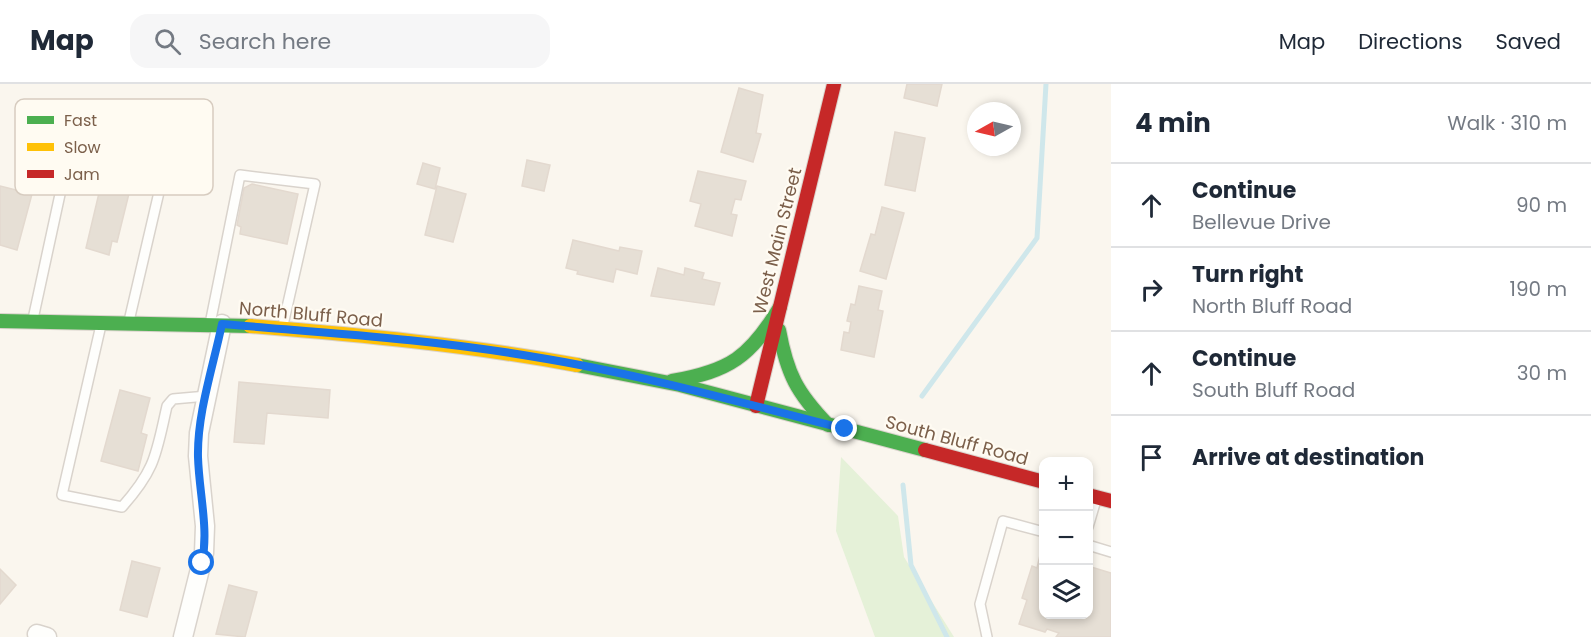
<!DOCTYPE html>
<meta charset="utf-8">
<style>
body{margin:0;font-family:Poppins,sans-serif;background:#f6f6f7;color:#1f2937}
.controls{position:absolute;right:18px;bottom:18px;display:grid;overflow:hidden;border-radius:12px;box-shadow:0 3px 9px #0003}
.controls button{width:54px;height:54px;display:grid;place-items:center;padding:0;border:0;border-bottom:2px solid #e0e1e3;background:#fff;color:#1f2937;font:30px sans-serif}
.compass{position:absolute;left:967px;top:18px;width:54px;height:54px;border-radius:50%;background:#fff;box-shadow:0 3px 9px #0003;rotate:262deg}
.stop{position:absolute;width:18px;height:18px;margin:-14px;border:4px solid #1a73e8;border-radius:50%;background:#fff}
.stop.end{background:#1a73e8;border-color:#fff;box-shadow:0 2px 6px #0008}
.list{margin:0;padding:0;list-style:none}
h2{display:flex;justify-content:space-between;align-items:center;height:78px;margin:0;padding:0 24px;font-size:26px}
h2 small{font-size:20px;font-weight:400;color:#747a83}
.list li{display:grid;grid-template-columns:39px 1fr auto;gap:18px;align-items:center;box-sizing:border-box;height:84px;padding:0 24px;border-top:2px solid #e0e1e3}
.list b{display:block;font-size:22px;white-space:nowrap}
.list p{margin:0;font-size:20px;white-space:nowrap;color:#747a83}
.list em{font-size:20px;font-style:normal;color:#747a83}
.icon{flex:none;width:33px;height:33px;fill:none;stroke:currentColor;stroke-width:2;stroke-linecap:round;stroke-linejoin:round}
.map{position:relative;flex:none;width:1111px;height:553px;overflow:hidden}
header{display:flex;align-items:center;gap:36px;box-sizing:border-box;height:84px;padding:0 30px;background:#fff;border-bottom:2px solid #e0e1e3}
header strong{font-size:28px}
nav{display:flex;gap:33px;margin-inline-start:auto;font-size:21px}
.search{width:420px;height:54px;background:#f6f6f7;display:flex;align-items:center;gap:15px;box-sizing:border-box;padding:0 21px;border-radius:18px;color:#747a83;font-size:22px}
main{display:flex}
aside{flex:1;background:#fff}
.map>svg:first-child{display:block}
.green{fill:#e5f1d8}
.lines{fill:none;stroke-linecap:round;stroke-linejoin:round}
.stream{stroke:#cfe7eb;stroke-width:5}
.building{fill:#e6dfd5;stroke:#e3d9cf;stroke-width:1.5}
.lane-casing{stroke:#d9d3cc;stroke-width:12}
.street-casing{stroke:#d9d3cc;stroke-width:21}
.fast-casing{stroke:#dad3cc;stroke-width:16}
.slow-casing{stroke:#dad3cc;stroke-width:16}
.jam-casing{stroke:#dad3cc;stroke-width:16}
.lane{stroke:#fefefc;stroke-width:9}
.street{stroke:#fefefc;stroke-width:18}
.fast{stroke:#4caf50;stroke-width:14}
.slow{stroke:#ffc107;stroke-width:14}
.jam{stroke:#c62828;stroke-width:14}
.route{stroke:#1a73e8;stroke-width:8}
.labels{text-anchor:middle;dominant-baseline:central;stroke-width:4.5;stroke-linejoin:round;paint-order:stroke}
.street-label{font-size:18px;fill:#7b5f4a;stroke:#fffbf2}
.key{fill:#fffbf2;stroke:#d7ccc0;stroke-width:1.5}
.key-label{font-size:16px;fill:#7b5f4a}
</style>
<header>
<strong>Map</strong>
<div class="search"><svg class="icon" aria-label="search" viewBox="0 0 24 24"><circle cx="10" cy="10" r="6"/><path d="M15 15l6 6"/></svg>Search here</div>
<nav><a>Map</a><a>Directions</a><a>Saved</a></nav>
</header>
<main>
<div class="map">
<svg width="1111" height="553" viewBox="0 0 1111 553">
<rect width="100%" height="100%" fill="#faf6ee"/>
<path class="green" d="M841 373 898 432 904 473 954 553H875L836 447Z"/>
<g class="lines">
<g class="stream">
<path d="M922 312 1037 154 1046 0"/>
<path d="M903 401 911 481 947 553"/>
</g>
</g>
<g class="building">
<path d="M907 0H942L937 22 904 14Z"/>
<path d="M739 4 763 11 756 49 761 50 753 78 721 68Z"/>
<path d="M895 48 925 54 915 107 885 101Z"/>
<path d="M108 71 137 77 117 158 112 157 109 171 86 164Z"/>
<path d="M527 76 550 81 544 107 522 102Z"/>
<path d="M423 79 440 84 435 105 417 100Z"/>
<path d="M698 87 746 97 741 116 735 115 731 130 737 131 732 152 695 142 701 120 690 117Z"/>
<path d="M252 100 298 110 287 160 240 150 241 143 237 141 244 104Z"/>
<path d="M0 102 32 110 17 166 0 161Z"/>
<path d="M437 102 466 110 453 158 425 151Z"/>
<path d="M882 123 904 129 886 195 860 187 871 150 875 151Z"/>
<path d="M573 156 619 167 620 163 642 167 637 190 616 185 613 198 577 190 578 187 566 184Z"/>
<path d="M658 184 684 191 685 184 704 189 702 195 720 199 714 221 651 212Z"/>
<path d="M859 202 882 207 878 226 883 227 874 273 841 266 844 248 849 249 851 238 847 237 851 220 855 221Z"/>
<path d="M239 298 330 306 328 334 267 329 264 360 234 358Z"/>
<path d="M120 306 150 314 141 349 147 351 138 387 101 377Z"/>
<path d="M1041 467 1044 530H1088V482L1111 489V553H1056L1059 549 1047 545 1045 548 1019 540 1027 516 1022 514 1032 482 1037 484Z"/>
<path d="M132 477 160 484 147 533 120 526Z"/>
<path d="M0 485 16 501 0 520Z"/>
<path d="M229 501 257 508 245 553 216 550Z"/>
</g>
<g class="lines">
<defs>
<g id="lane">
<path d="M33 235 67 78"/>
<path d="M211 235 240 91 315 100 283 241"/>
<path d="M129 237 163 91"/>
<path d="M101 241 62 411 122 423C156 385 156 370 167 322L173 315 207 312"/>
<path d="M1088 443 1096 416"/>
<path d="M1088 461 1111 468"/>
<path d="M987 553 980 520 1003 437 1044 448"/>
</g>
<g id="street">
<path d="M37 550 47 553"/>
<path d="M183 553 204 469 205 442 198 372 199 349 222 240"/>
</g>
<g id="fast">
<path d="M0 237 250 242"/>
<path d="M779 246C787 290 797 309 828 341"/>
<path d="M577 281 680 301 925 366"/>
<path d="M672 297C730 287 750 273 780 223"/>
</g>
<path id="slow" d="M250 242C360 251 469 261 577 281"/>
<g id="jam">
<path d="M756 322 834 0"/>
<path d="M925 366 1044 398"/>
<path d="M1088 411 1111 417"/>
</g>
</defs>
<use href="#lane" class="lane-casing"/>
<use href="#street" class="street-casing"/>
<use href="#fast" class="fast-casing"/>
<use href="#slow" class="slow-casing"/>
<use href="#jam" class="jam-casing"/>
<use href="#lane" class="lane"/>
<use href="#street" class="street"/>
<use href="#fast" class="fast"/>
<use href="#slow" class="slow"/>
<use href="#jam" class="jam"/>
</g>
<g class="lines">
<path class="route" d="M202 479C209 444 199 409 198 373 197 330 213 283 222 240 326 249 431 255 535 273 640 290 742 319 845 345"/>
</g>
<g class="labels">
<g class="street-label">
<text transform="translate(777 157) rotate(-76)">West Main Street</text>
<text transform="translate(311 230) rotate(5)">North Bluff Road</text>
<text transform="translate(957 356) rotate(15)">South Bluff Road</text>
</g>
</g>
<rect x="15" y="15" width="198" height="96" rx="9" class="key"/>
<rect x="27" y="32" width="27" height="8" fill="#4caf50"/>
<rect x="27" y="59" width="27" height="8" fill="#ffc107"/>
<rect x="27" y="86" width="27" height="8" fill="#c62828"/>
<g class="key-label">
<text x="64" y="42">Fast</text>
<text x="64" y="69">Slow</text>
<text x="64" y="96">Jam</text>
</g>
</svg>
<div class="controls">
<button>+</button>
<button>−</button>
<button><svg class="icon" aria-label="layers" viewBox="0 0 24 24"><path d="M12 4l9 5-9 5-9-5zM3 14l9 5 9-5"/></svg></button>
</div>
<svg class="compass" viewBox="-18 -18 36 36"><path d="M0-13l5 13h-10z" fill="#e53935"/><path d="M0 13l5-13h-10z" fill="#747a83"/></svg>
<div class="stop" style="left:202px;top:479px"></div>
<div class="stop end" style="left:845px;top:345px"></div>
</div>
<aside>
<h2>4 min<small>Walk · 310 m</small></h2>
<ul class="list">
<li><svg class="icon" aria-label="ahead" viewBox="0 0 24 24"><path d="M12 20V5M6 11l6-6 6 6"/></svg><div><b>Continue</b><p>Bellevue Drive</p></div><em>90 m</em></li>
<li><svg class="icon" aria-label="right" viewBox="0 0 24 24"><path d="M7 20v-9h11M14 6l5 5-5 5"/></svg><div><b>Turn right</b><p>North Bluff Road</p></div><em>190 m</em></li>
<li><svg class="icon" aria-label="ahead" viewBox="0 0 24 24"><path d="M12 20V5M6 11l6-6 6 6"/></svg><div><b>Continue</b><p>South Bluff Road</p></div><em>30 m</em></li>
<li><svg class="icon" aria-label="arrive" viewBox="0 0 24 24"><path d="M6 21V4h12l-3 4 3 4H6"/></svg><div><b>Arrive at destination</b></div></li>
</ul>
</aside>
</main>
